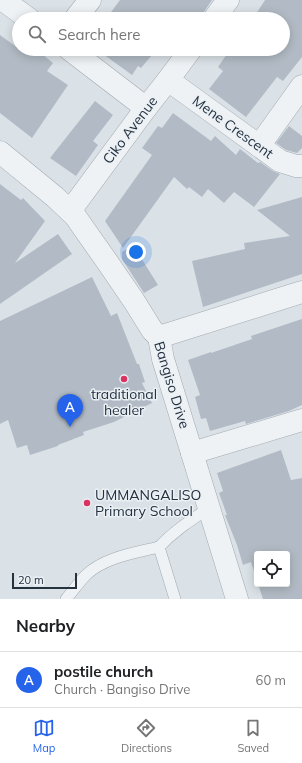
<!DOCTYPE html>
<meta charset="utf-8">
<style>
body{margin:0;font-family:Mulish,sans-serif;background:#f6f6f6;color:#202124}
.controls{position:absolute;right:12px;bottom:12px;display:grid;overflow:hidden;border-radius:4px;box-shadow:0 2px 10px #0003}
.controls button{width:36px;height:36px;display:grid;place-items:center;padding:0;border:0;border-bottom:1px solid #e0e0e0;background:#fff;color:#202124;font:20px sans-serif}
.scale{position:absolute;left:12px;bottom:10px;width:65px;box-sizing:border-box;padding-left:4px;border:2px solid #24313f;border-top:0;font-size:11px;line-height:14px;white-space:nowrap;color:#24313f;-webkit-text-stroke:3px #ebf0f5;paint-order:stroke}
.you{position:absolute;left:136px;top:252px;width:14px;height:14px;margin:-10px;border:3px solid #fff;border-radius:50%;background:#1a73e8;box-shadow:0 0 0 6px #1a73e833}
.badge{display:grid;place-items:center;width:26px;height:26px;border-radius:50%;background:#2563eb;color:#fff;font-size:13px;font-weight:700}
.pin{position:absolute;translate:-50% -33px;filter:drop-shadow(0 1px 2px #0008)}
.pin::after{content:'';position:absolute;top:21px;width:14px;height:12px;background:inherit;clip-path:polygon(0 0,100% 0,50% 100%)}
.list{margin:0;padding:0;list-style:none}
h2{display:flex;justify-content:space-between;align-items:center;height:52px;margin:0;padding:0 16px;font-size:17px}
h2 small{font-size:13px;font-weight:400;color:#757577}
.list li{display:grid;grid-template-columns:26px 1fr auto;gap:12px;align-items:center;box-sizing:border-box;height:56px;padding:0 16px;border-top:1px solid #e0e0e0}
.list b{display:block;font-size:15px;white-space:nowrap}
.list p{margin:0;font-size:13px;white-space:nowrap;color:#757577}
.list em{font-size:13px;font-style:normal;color:#757577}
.icon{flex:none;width:22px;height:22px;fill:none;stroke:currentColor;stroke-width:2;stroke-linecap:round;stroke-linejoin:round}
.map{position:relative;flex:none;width:302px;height:599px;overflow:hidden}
.search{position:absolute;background:#fff;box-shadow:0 2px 10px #0003;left:12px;right:12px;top:12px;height:44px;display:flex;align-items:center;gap:10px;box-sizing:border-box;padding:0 14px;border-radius:22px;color:#757577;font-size:15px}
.sheet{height:108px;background:#fff}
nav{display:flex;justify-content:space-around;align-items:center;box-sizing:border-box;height:56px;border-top:1px solid #e0e0e0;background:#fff;font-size:11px;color:#757577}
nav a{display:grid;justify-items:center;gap:2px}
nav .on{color:#2563eb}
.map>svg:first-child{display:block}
.building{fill:#b2bbc5}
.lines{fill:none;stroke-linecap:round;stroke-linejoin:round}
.service-casing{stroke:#a0a9b1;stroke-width:12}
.minor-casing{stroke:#a0a9b1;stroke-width:23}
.service{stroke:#eef2f5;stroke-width:11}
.minor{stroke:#eef2f5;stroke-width:22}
.poi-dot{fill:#db3261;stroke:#ebf0f5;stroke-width:1.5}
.labels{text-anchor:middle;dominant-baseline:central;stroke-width:3;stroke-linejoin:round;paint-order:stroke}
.street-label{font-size:14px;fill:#24313f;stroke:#ebf0f5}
.poi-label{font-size:14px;fill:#24313f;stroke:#ebf0f5}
</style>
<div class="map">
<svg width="302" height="599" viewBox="0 0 302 599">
<rect width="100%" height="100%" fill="#dbe2e7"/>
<g class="building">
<path d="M120 0H212L199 19H192L185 15 182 19H106Z"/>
<path d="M265 0H302V57L283 81 277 77 246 117 209 89 223 71 218 67 229 51 232 54 235 49H283V19H255L256 18 254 17Z"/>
<path d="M0 35 19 49H36L53 63 47 71 68 85 32 138 0 113Z"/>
<path d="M96 49H157L141 68 138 66 132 75Z"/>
<path d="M95 101 113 115 93 141 98 145 76 176 50 158Z"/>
<path d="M173 113 211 141 215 136 236 155 240 149 258 163 260 162 273 171 280 174 254 207 234 192 224 203 208 189 202 197 189 187 187 189 174 177 123 248 105 221 152 155 142 148 158 126 162 128Z"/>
<path d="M289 126 302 136V148L297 153 286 150 276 143Z"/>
<path d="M0 184 21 200 23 198 45 221 15 263 58 234 72 254 0 304Z"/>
<path d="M302 197V274L203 307 192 261 245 249 244 243 290 236 257 210Z"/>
<path d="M133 245 158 285 144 293 122 259V252Z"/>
<path d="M92 277 111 316 117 313 137 364H139L145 382 142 383 152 403 114 422 83 432 84 435 58 445V446L30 455 27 445 17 448 8 420 0 424V321Z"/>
<path d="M302 319V405L289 411 246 424 245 421 210 431 206 418 201 419 195 397 200 395 188 360 211 352V353L252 339 251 336Z"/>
<path d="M281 450 291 480 302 478V599H263L258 584H287V554H257V580L251 562 243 565 237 545 225 515H227L219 493 223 491 217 473Z"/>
</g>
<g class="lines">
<defs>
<g id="service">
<path d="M66 599C73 591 79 582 86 575 105 557 135 553 159 547"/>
<path d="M175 599 159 547C174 531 191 520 209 508"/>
</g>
<g id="minor">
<path d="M3 0 29 19"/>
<path d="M75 19 90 0"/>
<path d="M214 19 228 0"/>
<path d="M69 49 146 108"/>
<path d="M168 80 280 161 296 166H302"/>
<path d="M259 146 302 86"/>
<path d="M0 152 55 197 75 216 108 263 134 301 152 330 159 337 163 359 237 599"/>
<path d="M70 211 146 108 168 80 191 49"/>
<path d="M159 337 302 292"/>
<path d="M192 453 302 420"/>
</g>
</defs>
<use href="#service" class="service-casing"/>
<use href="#minor" class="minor-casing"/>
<use href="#service" class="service"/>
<use href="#minor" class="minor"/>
</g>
<g class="poi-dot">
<circle cx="124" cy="379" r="4"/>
<circle cx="87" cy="503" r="4"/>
</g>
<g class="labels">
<g class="street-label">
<text transform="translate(233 127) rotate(36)">Mene Crescent</text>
<text transform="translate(130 130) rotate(-53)">Ciko Avenue</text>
<text transform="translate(172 385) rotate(73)">Bangiso Drive</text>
</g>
<g class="poi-label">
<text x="124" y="394">traditional<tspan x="124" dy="16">healer</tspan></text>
<text x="95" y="495" text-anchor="start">UMMANGALISO<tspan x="95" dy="16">Primary School</tspan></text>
</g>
</g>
</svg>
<div class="controls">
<button><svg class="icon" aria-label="locate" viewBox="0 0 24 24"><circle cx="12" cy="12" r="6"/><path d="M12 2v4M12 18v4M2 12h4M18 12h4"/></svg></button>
</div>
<div class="scale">20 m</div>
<div class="you"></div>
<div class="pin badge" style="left:70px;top:427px">A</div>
<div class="search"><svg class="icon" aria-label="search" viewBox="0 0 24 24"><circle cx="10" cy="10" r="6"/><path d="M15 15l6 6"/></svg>Search here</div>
</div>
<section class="sheet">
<h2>Nearby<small></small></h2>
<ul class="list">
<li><span class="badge">A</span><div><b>postile church</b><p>Church · Bangiso Drive</p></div><em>60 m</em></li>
</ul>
</section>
<nav>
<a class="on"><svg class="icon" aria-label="map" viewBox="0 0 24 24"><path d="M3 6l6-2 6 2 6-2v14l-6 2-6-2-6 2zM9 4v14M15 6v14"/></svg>Map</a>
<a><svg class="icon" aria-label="directions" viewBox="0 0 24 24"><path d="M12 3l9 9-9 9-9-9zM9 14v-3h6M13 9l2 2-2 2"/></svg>Directions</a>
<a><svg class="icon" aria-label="saved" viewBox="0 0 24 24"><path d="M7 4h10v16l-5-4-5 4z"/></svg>Saved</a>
</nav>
